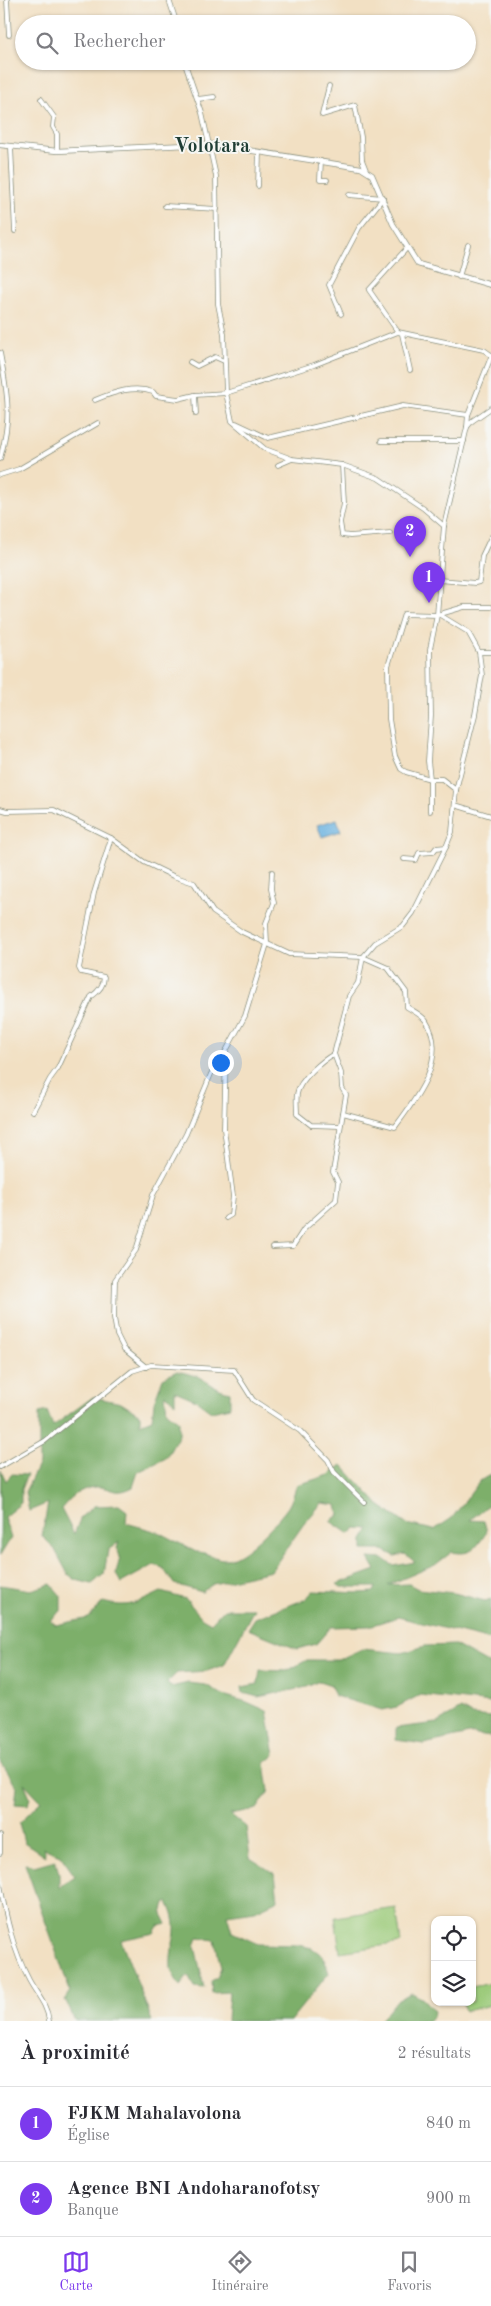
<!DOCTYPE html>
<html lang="fr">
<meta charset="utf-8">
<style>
body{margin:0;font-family:"Old Standard TT",serif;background:#f7f7f7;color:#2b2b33}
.controls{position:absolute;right:15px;bottom:15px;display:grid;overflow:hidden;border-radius:10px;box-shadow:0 1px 4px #0004}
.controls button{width:45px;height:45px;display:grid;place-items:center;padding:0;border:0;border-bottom:1px solid #e1e1e2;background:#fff;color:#2b2b33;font:25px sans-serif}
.you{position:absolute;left:220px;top:1062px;width:18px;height:18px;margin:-12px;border:4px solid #fff;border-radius:50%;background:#1a73e8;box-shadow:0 0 0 8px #1a73e833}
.badge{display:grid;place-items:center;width:32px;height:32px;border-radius:50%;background:#7c3aed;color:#fff;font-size:16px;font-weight:700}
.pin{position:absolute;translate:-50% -41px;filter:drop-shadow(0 1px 2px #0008)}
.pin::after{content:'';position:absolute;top:26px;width:18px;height:15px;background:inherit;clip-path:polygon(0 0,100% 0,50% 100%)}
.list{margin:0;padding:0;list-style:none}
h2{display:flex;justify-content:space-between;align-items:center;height:65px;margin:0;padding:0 20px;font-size:21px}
h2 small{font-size:16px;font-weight:400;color:#7c7c81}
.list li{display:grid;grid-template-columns:32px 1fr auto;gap:15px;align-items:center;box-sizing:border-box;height:75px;padding:0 20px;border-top:1px solid #e1e1e2}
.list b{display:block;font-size:19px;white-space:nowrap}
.list p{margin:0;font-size:16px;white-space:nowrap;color:#7c7c81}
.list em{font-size:16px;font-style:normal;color:#7c7c81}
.icon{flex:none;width:28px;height:28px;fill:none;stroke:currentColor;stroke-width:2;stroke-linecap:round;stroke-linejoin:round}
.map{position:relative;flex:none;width:491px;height:2021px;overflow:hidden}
.search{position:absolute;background:#fff;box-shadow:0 1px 4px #0004;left:15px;right:15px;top:15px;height:55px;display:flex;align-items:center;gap:12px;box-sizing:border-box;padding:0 18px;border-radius:28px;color:#7c7c81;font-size:19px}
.sheet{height:215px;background:#fff}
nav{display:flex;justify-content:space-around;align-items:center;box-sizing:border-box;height:70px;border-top:1px solid #e1e1e2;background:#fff;font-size:14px;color:#7c7c81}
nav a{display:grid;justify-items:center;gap:2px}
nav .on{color:#7c3aed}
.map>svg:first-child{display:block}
.green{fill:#9ccb7a;stroke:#5e8457}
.forest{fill:#7daf6a;stroke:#4e764f}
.water{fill:#68b1e0;stroke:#44778a}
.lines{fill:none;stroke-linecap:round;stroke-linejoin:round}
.minor-casing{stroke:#888e7c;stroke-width:5.5}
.tertiary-casing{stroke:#888e7c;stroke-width:6}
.minor{stroke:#fff;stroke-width:4}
.tertiary{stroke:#fff;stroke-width:4.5}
.labels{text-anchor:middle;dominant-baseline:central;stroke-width:4;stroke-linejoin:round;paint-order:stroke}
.district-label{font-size:20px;font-weight:bold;fill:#1f3d34;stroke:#f6f6f2}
</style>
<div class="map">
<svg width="491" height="2021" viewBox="0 0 491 2021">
<rect width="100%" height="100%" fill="#f6f6f2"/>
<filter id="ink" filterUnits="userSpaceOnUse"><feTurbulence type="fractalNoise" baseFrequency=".02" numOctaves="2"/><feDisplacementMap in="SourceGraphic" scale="10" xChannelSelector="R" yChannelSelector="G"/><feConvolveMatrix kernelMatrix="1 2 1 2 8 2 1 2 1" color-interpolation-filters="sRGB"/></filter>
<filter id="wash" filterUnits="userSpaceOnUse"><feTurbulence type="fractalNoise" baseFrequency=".0096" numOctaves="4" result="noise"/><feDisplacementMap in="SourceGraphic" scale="20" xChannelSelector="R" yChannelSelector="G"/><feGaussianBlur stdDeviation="1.12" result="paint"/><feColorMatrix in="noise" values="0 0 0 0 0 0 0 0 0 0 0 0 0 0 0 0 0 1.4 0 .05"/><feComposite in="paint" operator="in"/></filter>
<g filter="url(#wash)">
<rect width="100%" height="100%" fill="#f2e0c3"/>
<g class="green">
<path d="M396 1908 401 1943 340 1952 335 1917Z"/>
<path d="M491 1983V2005L465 2011 462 2002H472V1987Z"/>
</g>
<g class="forest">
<path d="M177 1371 197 1376 219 1389 230 1392V1407L211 1411 196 1400 175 1391V1403L165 1394 167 1412 179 1421V1435L166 1458 138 1472 133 1487C114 1497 111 1486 94 1487 79 1489 70 1498 61 1509L74 1534 81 1517 94 1506 119 1505 127 1511 126 1523 158 1532 196 1552C206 1551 215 1560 226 1559 243 1559 278 1521 288 1507 292 1501 294 1492 297 1485L329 1475 342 1465 379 1505 406 1524 434 1530 452 1518 480 1481 491 1474V1503L470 1520 484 1521 487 1532C476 1547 473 1556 452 1552L435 1565 388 1585 409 1584 418 1589 454 1593 485 1601 491 1599V1640L398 1617 369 1626 331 1627 316 1644 297 1649 248 1629 255 1618 306 1599 313 1591 360 1593 374 1592 376 1587H341L337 1584 376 1570 369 1558 383 1559 394 1566 415 1562 405 1554 395 1556 383 1550H363V1540L370 1529 356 1528 349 1534 330 1521 339 1515 337 1505 322 1503 303 1525 271 1571 213 1584 202 1592 174 1584 163 1568 154 1565 121 1583 116 1574 120 1557 117 1548 119 1542 108 1550 104 1574 92 1584 76 1580 68 1574 54 1548 42 1536 48 1503 29 1511 25 1492 39 1463V1413L47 1411 53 1426 93 1397 121 1403 140 1415V1424L152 1419 154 1402 163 1378Z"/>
<path d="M1 1470 6 1481 12 1474 27 1475 21 1489V1503L4 1517 11 1538 0 1556Z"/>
<path d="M51 1584 61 1596V1611L50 1620 56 1625 89 1618 103 1602C128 1609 138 1603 161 1592L186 1599 202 1618 211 1623 224 1609H254L224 1665 207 1671 177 1673 167 1683 171 1687 188 1683 206 1685 223 1695 247 1702 267 1711 275 1755 265 1763 269 1791 257 1809 230 1814 246 1827 250 1858 275 1874 278 1900 255 1911 227 1915 232 1932 258 1944 298 1945 312 1948 323 1956 329 1973 290 2021H227L229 1992 212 1993 211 1981 217 1978 221 1968 215 1940 198 1938 195 1946 204 1988 194 1987 188 1976 180 1986C177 1981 172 1974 171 1968 169 1941 183 1931 168 1902L165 1904 162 1914 167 1924 158 1926 154 1933 121 1940 152 2021H75L65 1999 70 1991 25 1864 34 1866 55 1860 59 1873V1887L75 1876 60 1855 43 1848 45 1856 24 1842 19 1823 41 1801 24 1783 30 1797 28 1805 15 1804 17 1787 0 1760V1585L31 1590Z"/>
<path d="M455 1645 491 1665V1703L420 1695 397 1707 382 1710 335 1696 331 1685 319 1681 307 1687 258 1697 243 1693 242 1687 258 1684 260 1670 287 1671 307 1660H338L362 1649 402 1653 425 1646Z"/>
<path d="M461 1709 471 1715 491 1717V1737L469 1734 424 1744 396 1740V1728L437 1723Z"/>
<path d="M412 1993 423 1999 434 2011 433 2016 428 2021H380L398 1999Z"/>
</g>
<path class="water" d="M337 819 341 831 322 837 317 825Z"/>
</g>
<g filter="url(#ink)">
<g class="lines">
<defs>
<g id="minor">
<path d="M7 0 9 35"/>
<path d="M169 0 177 24"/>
<path d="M184 61 202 113 216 176 218 304 224 334 226 393 232 421 265 449 292 459 342 465 378 478 423 508 444 526"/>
<path d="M329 86 322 115 355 105 361 137 362 160 366 170"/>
<path d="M41 99 54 117 53 127 57 134V151"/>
<path d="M198 99 214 97"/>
<path d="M11 147 15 231"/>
<path d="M321 161 320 180H327"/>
<path d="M258 186 259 152"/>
<path d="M165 206 217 209"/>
<path d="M459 277 468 245"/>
<path d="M341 314 329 285 359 228 383 198 349 195"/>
<path d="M398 332 369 290 407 248"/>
<path d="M402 334 410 370"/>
<path d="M0 353C8 396 12 416 0 459"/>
<path d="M190 362 197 366 215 357 224 361"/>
<path d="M195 395 196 414"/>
<path d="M95 400C114 392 134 385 153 392L156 396 178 399 195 395 226 393 314 365 398 332 484 350 491 355"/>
<path d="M236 423 268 438 403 406 468 415"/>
<path d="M467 427 468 415 491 357"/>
<path d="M381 441H464"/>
<path d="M278 465 292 459"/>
<path d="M342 465 344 503 340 522 342 535 350 536 390 533"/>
<path d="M0 475 19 469 98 423"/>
<path d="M439 580 475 583 479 582 482 556 491 537"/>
<path d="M479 652H491"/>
<path d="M456 790 442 779H430L406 772 401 769 395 756 389 719 388 666 404 614 437 615 464 607H491"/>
<path d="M455 805 491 816"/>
<path d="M0 809 7 811 54 810 111 838 144 862 173 876 194 883 213 912 242 932 289 954 363 957 388 968 406 992 407 1007C413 1011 422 1015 426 1021 449 1057 416 1099 395 1127L343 1113"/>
<path d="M430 811V779L428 761 431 716 430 649 437 615 444 526 467 427 472 421 491 408"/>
<path d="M404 859 416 860 419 853 433 852 436 848 446 847"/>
<path d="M334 1054C323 1060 299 1080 297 1094 296 1100 297 1107 297 1114L311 1125 340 1126"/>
<path d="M33 1111 50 1079 58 1068 91 997C98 992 104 986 104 977L81 972 79 968 94 893 111 838"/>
<path d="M226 1218 231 1215 233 1196 224 1129 226 1051"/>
<path d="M273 1247 293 1246 304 1229 336 1200 338 1182 333 1172 346 1095 342 1088 341 1073 334 1054 349 996 358 983 363 957 375 943 403 926 413 913 446 847 452 832 456 790 475 715 482 675 479 652 468 632 440 615"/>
<path d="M146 1367 124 1349 117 1335 114 1318 115 1280 136 1250 153 1195 186 1134 211 1074 226 1051 245 1016 267 944 266 923 274 903 271 889 272 872"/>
<path d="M0 1467 45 1441 132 1371 151 1365 234 1370 253 1400 300 1431 328 1460 334 1472 364 1502"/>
<path d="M0 1836V1853"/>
<path d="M0 1884C6 1917 13 1950 29 1980 37 1995 47 2004 49 2021"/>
</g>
<path id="tertiary" d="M0 145 57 151 209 144 361 168 372 175 393 224 418 264 491 285"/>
</defs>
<use href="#minor" class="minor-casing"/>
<use href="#tertiary" class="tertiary-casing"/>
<use href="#minor" class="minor"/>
<use href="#tertiary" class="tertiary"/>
</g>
</g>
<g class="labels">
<g class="district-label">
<text x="212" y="147">Volotara</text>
</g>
</g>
</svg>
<div class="controls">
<button><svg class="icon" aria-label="locate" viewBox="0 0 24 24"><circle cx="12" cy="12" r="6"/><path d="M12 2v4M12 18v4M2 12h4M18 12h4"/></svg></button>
<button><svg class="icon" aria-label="layers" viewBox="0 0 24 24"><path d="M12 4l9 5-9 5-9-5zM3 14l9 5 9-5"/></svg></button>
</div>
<div class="you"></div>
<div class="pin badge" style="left:429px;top:603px">1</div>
<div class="pin badge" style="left:410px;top:557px">2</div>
<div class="search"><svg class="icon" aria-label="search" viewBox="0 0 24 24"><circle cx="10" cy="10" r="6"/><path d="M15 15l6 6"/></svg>Rechercher</div>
</div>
<section class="sheet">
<h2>À proximité<small>2 résultats</small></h2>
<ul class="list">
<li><span class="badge">1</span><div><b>FJKM Mahalavolona</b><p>Église</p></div><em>840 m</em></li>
<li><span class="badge">2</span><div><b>Agence BNI Andoharanofotsy</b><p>Banque</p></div><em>900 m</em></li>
</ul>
</section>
<nav>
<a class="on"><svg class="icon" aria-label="map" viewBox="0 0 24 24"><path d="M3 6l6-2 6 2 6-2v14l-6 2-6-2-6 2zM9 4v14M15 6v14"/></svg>Carte</a>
<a><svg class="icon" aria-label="directions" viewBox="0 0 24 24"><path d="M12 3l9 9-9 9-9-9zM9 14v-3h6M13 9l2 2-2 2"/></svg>Itinéraire</a>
<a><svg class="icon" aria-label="saved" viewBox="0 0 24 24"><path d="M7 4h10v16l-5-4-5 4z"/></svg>Favoris</a>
</nav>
